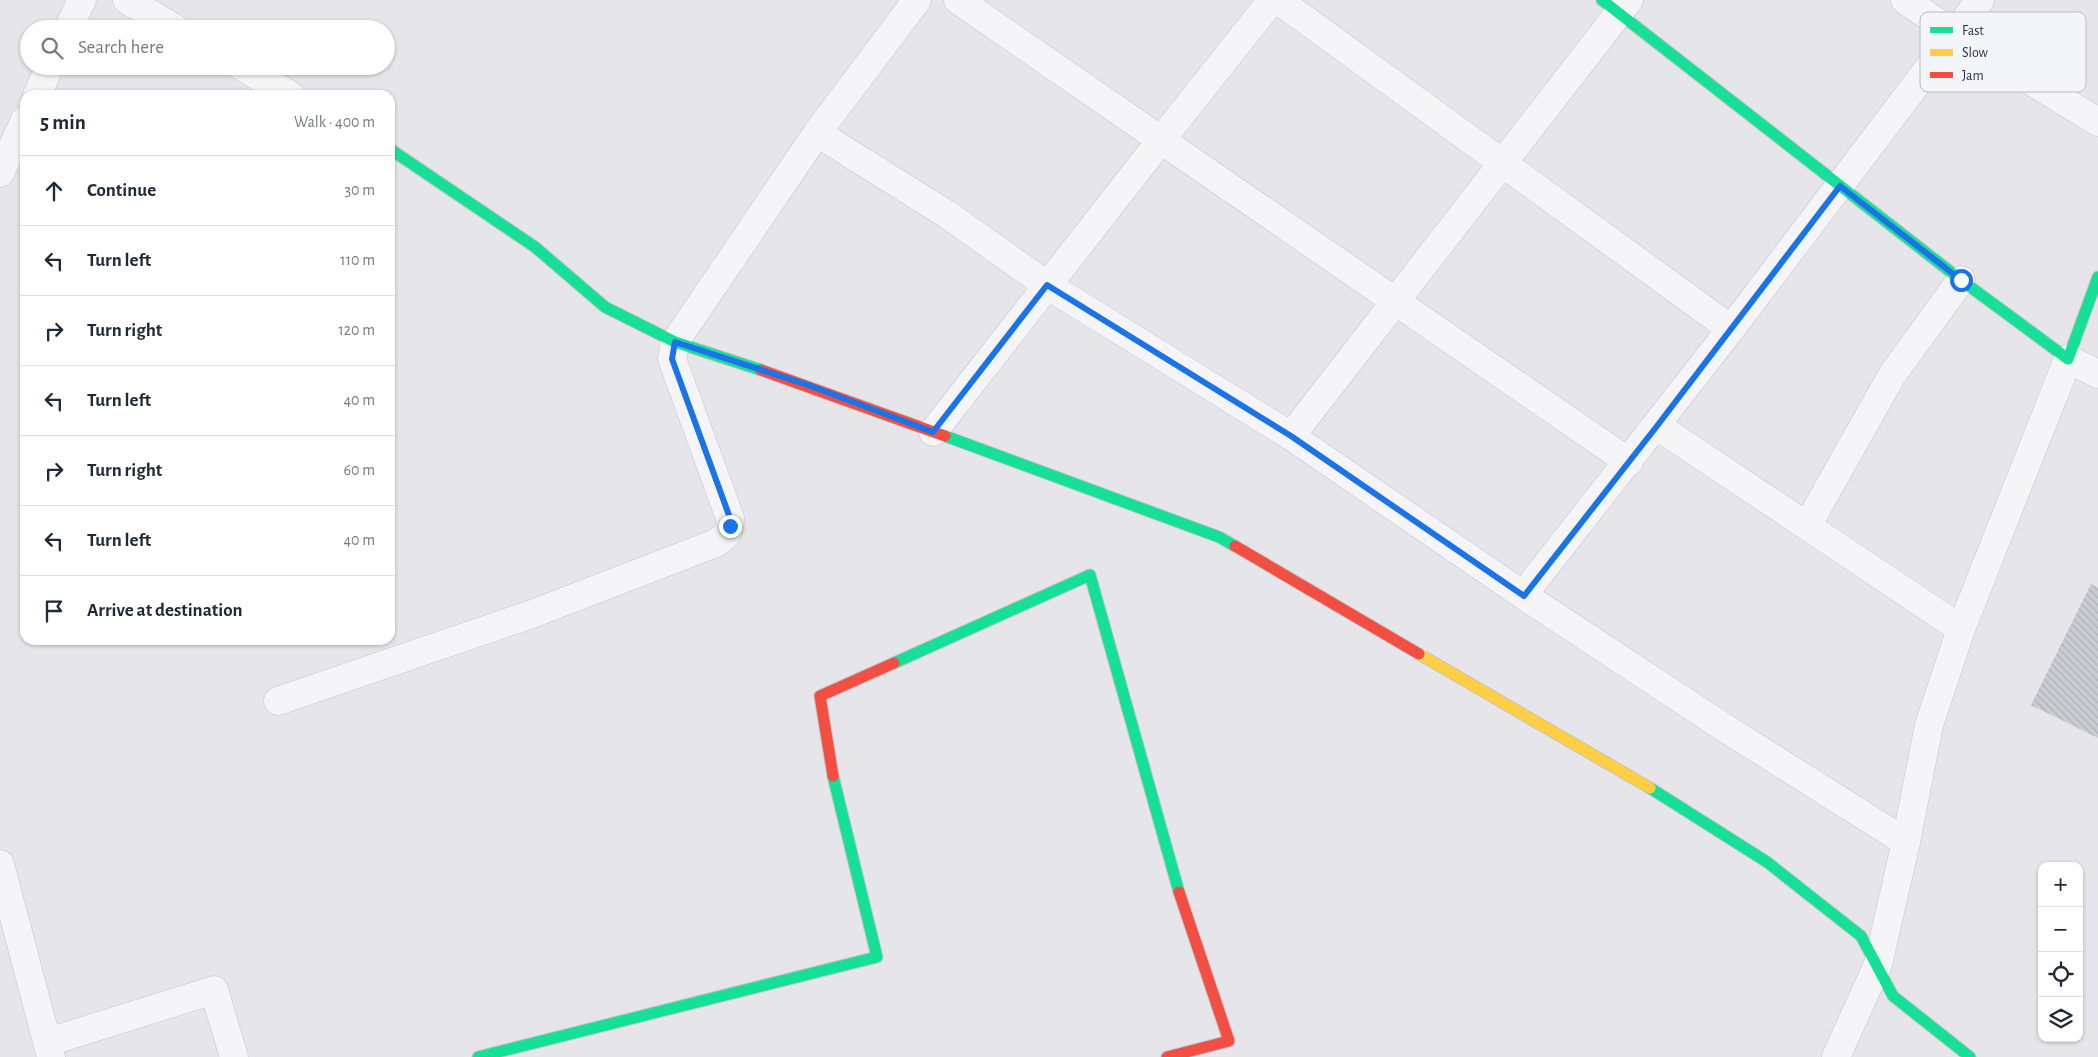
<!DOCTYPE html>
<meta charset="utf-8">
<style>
body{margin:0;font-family:"Alegreya Sans",sans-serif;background:#f2f2f3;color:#1f2937}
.controls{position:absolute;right:15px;bottom:15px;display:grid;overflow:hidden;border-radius:10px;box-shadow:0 1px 4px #0004}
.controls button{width:45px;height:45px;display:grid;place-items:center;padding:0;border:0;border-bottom:1px solid #e0e1e3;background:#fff;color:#1f2937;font:25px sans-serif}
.stop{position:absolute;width:15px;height:15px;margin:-11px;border:4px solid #1a73e8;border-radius:50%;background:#fff}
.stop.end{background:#1a73e8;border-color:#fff;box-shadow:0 1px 5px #0008}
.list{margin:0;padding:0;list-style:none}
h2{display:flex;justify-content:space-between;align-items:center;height:65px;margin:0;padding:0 20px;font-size:21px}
h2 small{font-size:16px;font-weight:400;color:#747a83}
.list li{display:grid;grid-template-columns:32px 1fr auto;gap:15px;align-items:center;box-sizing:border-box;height:70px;padding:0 20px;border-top:1px solid #e0e1e3}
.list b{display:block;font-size:19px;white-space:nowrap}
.list em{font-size:16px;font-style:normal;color:#747a83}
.icon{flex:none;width:28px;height:28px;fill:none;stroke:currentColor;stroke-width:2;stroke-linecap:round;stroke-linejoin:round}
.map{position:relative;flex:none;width:2098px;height:1057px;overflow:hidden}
.search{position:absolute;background:#fff;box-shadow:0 1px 4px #0004;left:20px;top:20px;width:375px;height:55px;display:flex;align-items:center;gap:12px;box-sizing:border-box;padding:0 18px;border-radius:28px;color:#747a83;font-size:19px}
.panel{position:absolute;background:#fff;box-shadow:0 1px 4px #0004;left:20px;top:90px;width:375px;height:555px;border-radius:15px}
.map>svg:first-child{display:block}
.building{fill:url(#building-back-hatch)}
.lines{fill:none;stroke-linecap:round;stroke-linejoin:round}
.street-casing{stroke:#c4c4c8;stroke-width:29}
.fast-casing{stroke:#c4c4c8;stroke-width:13}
.slow-casing{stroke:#c4c4c8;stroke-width:13}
.jam-casing{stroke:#c4c4c8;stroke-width:13}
.street{stroke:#f5f5f7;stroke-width:28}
.fast{stroke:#16e098;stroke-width:11}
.slow{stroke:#ffcf43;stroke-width:11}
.jam{stroke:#f24e42;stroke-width:11}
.route{stroke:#1a73e8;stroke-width:6}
.key{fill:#f4f5f9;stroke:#b7bac3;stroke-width:1}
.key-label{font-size:14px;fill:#2a2f46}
</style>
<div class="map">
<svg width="2098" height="1057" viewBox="0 0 2098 1057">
<defs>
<pattern id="building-back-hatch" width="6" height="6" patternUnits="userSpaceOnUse" patternTransform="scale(1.25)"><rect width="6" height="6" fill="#cbccd1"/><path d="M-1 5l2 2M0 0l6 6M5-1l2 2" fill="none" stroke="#aeb0b5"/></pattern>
</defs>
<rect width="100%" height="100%" fill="#e6e6ea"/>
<path class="building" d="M2091 584 2098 588V738L2031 705Z"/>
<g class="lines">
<defs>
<g id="street">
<path d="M127 0 176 29"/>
<path d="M1272 0 1161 140 1629 462"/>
<path d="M1278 0 1731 329"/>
<path d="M1905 0 1954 34 2098 122"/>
<path d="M68 29 82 0"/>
<path d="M241 66 290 95"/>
<path d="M37 95 50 66"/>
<path d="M817 133 948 215 1047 285 1291 436 1523 595 1728 730 1906 842"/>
<path d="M0 173 25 120"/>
<path d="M1657 426 1807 526"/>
<path d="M933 432 1161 140 958 0"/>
<path d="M1291 436 1629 0"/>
<path d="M1523 595 1731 329 1980 0"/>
<path d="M1961 629 1807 526 1892 375 1961 280"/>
<path d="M278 701 532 614 716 543C727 536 730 531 730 518L672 359 675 342 817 133 917 0"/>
<path d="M0 864 51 1057"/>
<path d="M48 1042 214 990 234 1057"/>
<path d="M1836 1057 1878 964 1906 842 1929 725 1961 629 2068 359 2098 374"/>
</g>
<g id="fast">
<path d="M1602 0 1961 280 2068 359 2098 277"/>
<path d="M390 149 535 247 605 307 675 342 761 370"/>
<path d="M945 436 1219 537 1235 546"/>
<path d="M894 663 1090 575 1179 892"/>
<path d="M1650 788 1767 862 1861 936 1893 996 1970 1057"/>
<path d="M478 1057 877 957 833 776"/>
</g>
<path id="slow" d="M1419 654 1650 788"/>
<g id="jam">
<path d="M761 370 945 436"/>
<path d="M1235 546 1419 654"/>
<path d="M833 776 820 696 894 663"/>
<path d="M1167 1057 1229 1041 1179 892"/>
</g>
</defs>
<use href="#street" class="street-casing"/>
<use href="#fast" class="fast-casing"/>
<use href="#slow" class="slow-casing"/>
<use href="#jam" class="jam-casing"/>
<use href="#street" class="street"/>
<use href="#fast" class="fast"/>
<use href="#slow" class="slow"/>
<use href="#jam" class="jam"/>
</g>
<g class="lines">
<path class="route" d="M730 526V518L672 359 675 342 808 385 933 432 1047 285 1291 436 1524 596 1657 426 1840 186 1961 280"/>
</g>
<rect x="1920" y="12" width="166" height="80" rx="8" class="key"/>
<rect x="1930" y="27" width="23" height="6" fill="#16e098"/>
<rect x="1930" y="49" width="23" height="7" fill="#ffcf43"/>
<rect x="1930" y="72" width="23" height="6" fill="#f24e42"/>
<g class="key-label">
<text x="1962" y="35">Fast</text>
<text x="1962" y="57">Slow</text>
<text x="1962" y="80">Jam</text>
</g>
</svg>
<div class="controls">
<button>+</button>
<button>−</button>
<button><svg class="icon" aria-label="locate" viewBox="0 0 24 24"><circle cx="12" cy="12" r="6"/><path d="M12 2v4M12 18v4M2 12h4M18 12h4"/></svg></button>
<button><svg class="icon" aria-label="layers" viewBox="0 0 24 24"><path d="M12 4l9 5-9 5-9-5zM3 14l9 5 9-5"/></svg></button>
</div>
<div class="stop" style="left:1961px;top:280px"></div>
<div class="stop end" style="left:730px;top:526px"></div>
<div class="search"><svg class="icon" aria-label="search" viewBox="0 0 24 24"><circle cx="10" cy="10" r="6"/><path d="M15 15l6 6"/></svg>Search here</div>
<section class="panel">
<h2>5 min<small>Walk · 400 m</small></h2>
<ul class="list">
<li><svg class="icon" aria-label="ahead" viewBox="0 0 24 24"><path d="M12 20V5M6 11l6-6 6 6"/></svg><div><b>Continue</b></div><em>30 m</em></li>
<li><svg class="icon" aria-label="left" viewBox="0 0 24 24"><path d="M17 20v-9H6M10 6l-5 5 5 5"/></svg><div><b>Turn left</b></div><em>110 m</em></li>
<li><svg class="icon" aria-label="right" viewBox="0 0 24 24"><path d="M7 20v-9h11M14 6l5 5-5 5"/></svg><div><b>Turn right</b></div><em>120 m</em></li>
<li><svg class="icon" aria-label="left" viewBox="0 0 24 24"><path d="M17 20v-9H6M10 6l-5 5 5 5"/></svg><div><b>Turn left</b></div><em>40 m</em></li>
<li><svg class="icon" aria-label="right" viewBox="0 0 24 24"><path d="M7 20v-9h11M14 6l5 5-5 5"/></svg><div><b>Turn right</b></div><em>60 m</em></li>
<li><svg class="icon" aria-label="left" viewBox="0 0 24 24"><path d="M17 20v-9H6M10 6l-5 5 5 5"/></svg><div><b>Turn left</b></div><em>40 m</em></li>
<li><svg class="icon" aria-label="arrive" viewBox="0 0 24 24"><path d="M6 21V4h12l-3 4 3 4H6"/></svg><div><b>Arrive at destination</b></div></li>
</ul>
</section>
</div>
